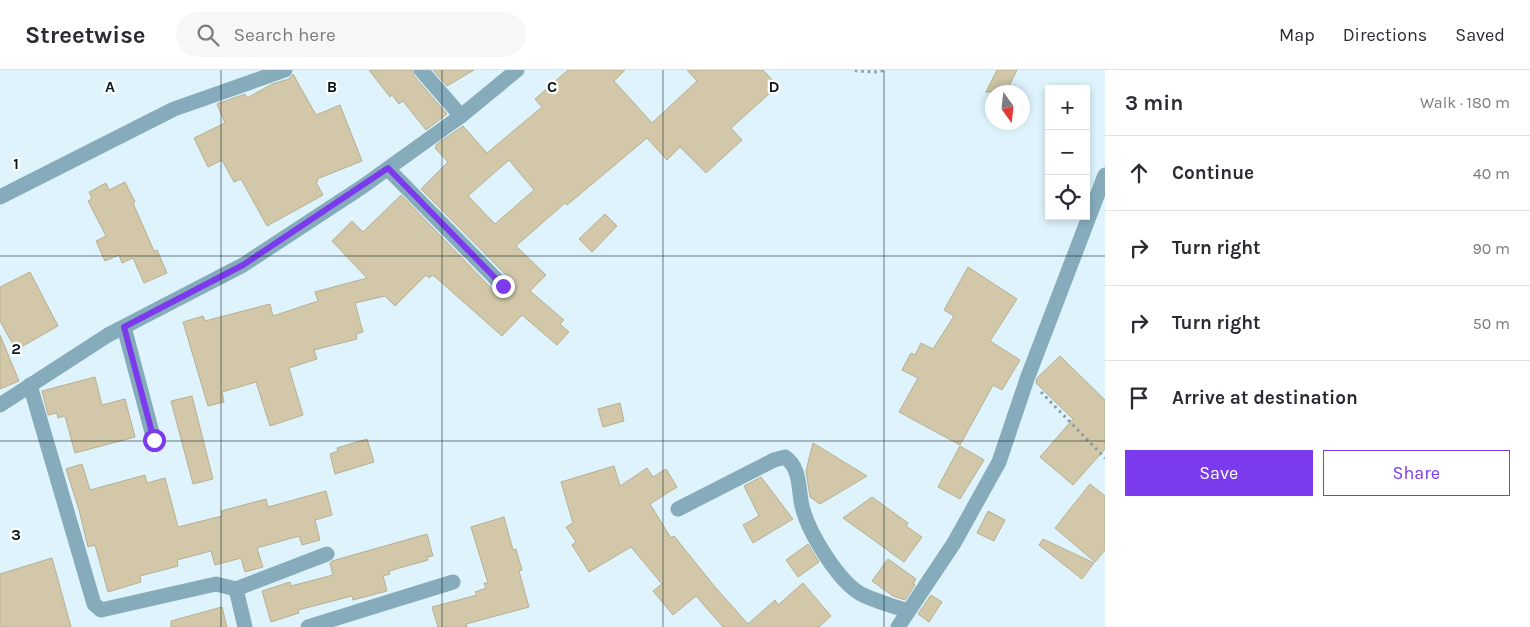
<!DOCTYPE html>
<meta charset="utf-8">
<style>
body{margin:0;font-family:Karla,sans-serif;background:#f7f7f7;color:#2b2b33}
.controls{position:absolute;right:15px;top:15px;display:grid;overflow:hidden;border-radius:0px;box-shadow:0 2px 8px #0003}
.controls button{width:45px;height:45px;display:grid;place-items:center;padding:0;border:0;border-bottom:1px solid #e1e1e2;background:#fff;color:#2b2b33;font:25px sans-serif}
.compass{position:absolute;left:985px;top:15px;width:45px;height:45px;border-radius:50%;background:#fff;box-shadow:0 2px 8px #0003;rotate:165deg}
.stop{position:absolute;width:15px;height:15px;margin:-11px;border:4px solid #7c3aed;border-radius:50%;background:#fff}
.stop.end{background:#7c3aed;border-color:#fff;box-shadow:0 1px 5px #0008}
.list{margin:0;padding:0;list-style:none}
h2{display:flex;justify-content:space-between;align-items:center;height:65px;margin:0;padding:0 20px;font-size:21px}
h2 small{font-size:16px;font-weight:400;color:#7c7c81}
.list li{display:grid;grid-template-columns:32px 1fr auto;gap:15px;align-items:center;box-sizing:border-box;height:75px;padding:0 20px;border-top:1px solid #e1e1e2}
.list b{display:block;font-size:19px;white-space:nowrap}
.list em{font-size:16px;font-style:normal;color:#7c7c81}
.actions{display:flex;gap:10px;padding:15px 20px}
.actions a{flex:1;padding:11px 0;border:1px solid #7c3aed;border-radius:0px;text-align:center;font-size:18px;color:#7c3aed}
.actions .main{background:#7c3aed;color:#fff}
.icon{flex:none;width:28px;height:28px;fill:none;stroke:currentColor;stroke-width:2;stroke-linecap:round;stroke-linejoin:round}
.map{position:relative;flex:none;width:1105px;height:557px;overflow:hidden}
header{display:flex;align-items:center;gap:30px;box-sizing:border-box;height:70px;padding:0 25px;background:#fff;border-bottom:1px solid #e1e1e2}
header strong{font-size:24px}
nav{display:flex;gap:28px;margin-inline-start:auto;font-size:18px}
.search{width:350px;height:45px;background:#f7f7f7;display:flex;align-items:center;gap:12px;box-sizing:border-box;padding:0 18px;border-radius:28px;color:#7c7c81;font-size:19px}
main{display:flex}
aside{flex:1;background:#fff}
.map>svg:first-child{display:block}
.building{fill:#d2c8a9;stroke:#b8af90;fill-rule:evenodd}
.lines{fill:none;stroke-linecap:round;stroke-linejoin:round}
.path{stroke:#889aa2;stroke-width:3;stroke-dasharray:2.5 4;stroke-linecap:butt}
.minor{stroke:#86acbc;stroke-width:15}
.route{stroke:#7c3aed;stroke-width:6}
.grid{fill:none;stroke:#0a181d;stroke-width:1;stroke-opacity:0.55}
.grid-label{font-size:16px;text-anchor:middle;font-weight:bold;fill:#0a181d;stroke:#fff;stroke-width:4.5;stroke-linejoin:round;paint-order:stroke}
</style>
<header>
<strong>Streetwise</strong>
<div class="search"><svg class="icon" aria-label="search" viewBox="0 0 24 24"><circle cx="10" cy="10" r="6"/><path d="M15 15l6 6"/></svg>Search here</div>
<nav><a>Map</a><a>Directions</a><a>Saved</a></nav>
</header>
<main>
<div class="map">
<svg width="1105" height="557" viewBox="0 0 1105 557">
<rect width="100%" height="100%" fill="#def3fc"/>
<g class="building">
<path d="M369 0H412L414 6 447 44 426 60 403 31 399 34 392 25 390 27Z"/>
<path d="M433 0H474L447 16Z"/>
<path d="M568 0H625L614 11 652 53 697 11 687 0H763L778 16 731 58 742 70 706 103 680 77 667 90 647 68 567 135 565 133 516 176 546 205 530 221 564 250 560 254 569 262 557 275 522 245 502 266 433 205 429 208 426 205 395 236 385 226 355 233 363 262 356 264 357 269 314 280 317 289 289 298 303 345 270 356 256 312 222 322 224 332 208 336 183 252 203 246 205 251 270 234 273 246 318 231 315 222 367 208 332 171 352 151 363 162 401 125 496 223 501 225 509 223 512 218 510 209 421 119 448 92 435 78 437 74 463 56 487 83 542 37 535 29ZM509 90 534 120 495 154 468 126Z"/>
<path d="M997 0H1017L1006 22H986Z"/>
<path d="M293 4 316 45 340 35 362 91 317 109 318 111 316 112 323 125 267 156 241 109 234 112 222 90 208 97 194 68 225 53 217 34 245 24 247 28 272 14 289 9Z"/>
<path d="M125 112 135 132 133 133 154 181 157 180 167 203 144 213 133 188 122 193 119 185 105 191 96 171 106 166 88 131 92 129 89 122 106 113 109 120Z"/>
<path d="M605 144 617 156 592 182 579 169Z"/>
<path d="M968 197 1017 229 990 271 1020 290 1002 320 993 315 960 375 899 342 918 308 902 300 911 283 915 285 921 273 933 279 954 246 944 240Z"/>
<path d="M30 202 58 256 16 280 0 251V217Z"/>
<path d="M0 265 19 311 0 319Z"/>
<path d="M1060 286 1105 330V379L1073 415 1040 387 1073 349 1036 313 1037 308Z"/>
<path d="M95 307 102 335 125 329 135 367 75 383 65 346 58 348 57 343 48 345 42 321Z"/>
<path d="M192 326 213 409 193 414 171 331Z"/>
<path d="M620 333 624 351 603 357 598 339Z"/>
<path d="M367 369 374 392 335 404 330 384 338 381 337 378Z"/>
<path d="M813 373 867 406 820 434 810 427 806 401Z"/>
<path d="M960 376 984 390 960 429 938 417Z"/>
<path d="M82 394 90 420 145 405 147 413 165 408 178 457 222 446 221 441 266 429 268 437 326 421 332 445 315 450 320 470 302 475 299 466 257 478 263 497 245 502 241 488 215 495 211 481 177 490 178 496 140 506 141 512 108 522 95 475 88 477 79 440 66 399Z"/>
<path d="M614 396 620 416 647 398 653 407 666 399 677 417 650 434 671 468 674 466 715 517 748 554 775 530 778 535 803 513 831 546 819 557H723L696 526 673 545 653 521 662 514 631 477 589 502 572 475 576 472 566 457 573 453 561 412Z"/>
<path d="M761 407 793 449 753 473 743 455 759 446 744 416Z"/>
<path d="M1090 414 1105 426V480L1095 492 1055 458Z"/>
<path d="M872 427 908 453 906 456 922 467 904 492 843 448Z"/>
<path d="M988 441 1005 450 994 471 977 463Z"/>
<path d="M504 447 513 480 516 479 522 500 519 501 529 537 466 554 467 557H438L432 537 477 525 475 522 486 518 484 513H488L471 457Z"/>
<path d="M427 464 433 486 427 487 428 490 389 501 390 504 383 506 387 521 353 530 352 526 298 540 299 543 271 552 262 521 290 512 291 516 333 505 330 493 332 491Z"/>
<path d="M1043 469 1094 493 1082 509 1039 475Z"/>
<path d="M808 474 819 492 798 507 786 490Z"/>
<path d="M52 488 71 557H0V504Z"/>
<path d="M888 489 916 509 913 514 915 515 905 530 893 526 872 511Z"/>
<path d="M931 525 942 532 929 552 918 544Z"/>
<path d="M222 537 227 557H171V551Z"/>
</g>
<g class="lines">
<g class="path">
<path d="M855 0 857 1 878 2 885 0"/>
<path d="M1041 322 1105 388"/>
</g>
<g class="minor">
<path d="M421 0 461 46"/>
<path d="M388 99 503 216"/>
<path d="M0 127 174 39 285 0"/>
<path d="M124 257 154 370"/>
<path d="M30 315 94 534 101 540 216 514 236 519"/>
<path d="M0 335 108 265 243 195 362 117 461 46 517 0"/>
<path d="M678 439 774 390 785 387C801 398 798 419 802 436 808 462 838 511 861 524 875 531 893 536 908 541"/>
<path d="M245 557 236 519 327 484"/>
<path d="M308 557 453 512"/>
<path d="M898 557 954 473 999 392 1027 309 1105 105"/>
</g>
</g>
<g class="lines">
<path class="route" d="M154 370 124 257 243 195 388 98 503 216"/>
</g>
<path class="grid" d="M221 0V557M442 0V557M663 0V557M884 0V557M0 186H1105M0 371H1105"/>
<g class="grid-label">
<text x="110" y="22">A</text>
<text x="332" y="22">B</text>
<text x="552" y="22">C</text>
<text x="774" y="22">D</text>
<text x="16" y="99">1</text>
<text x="16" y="284">2</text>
<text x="16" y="470">3</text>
</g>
</svg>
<div class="controls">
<button>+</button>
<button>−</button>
<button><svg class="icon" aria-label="locate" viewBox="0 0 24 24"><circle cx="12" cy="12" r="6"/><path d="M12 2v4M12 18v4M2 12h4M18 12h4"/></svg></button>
</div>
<svg class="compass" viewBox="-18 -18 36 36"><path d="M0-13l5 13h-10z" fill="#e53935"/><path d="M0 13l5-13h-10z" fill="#7c7c81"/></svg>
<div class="stop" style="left:154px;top:370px"></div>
<div class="stop end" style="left:503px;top:216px"></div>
</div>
<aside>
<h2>3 min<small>Walk · 180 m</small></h2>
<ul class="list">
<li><svg class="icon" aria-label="ahead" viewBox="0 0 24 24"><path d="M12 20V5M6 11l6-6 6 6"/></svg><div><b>Continue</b></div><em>40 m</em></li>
<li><svg class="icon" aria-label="right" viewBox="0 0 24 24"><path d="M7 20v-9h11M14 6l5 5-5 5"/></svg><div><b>Turn right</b></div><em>90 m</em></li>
<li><svg class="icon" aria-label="right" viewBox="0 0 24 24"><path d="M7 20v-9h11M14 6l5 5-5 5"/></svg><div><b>Turn right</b></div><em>50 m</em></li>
<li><svg class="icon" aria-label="arrive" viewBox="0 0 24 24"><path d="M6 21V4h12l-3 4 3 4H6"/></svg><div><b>Arrive at destination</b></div></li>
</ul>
<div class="actions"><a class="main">Save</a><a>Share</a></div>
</aside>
</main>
